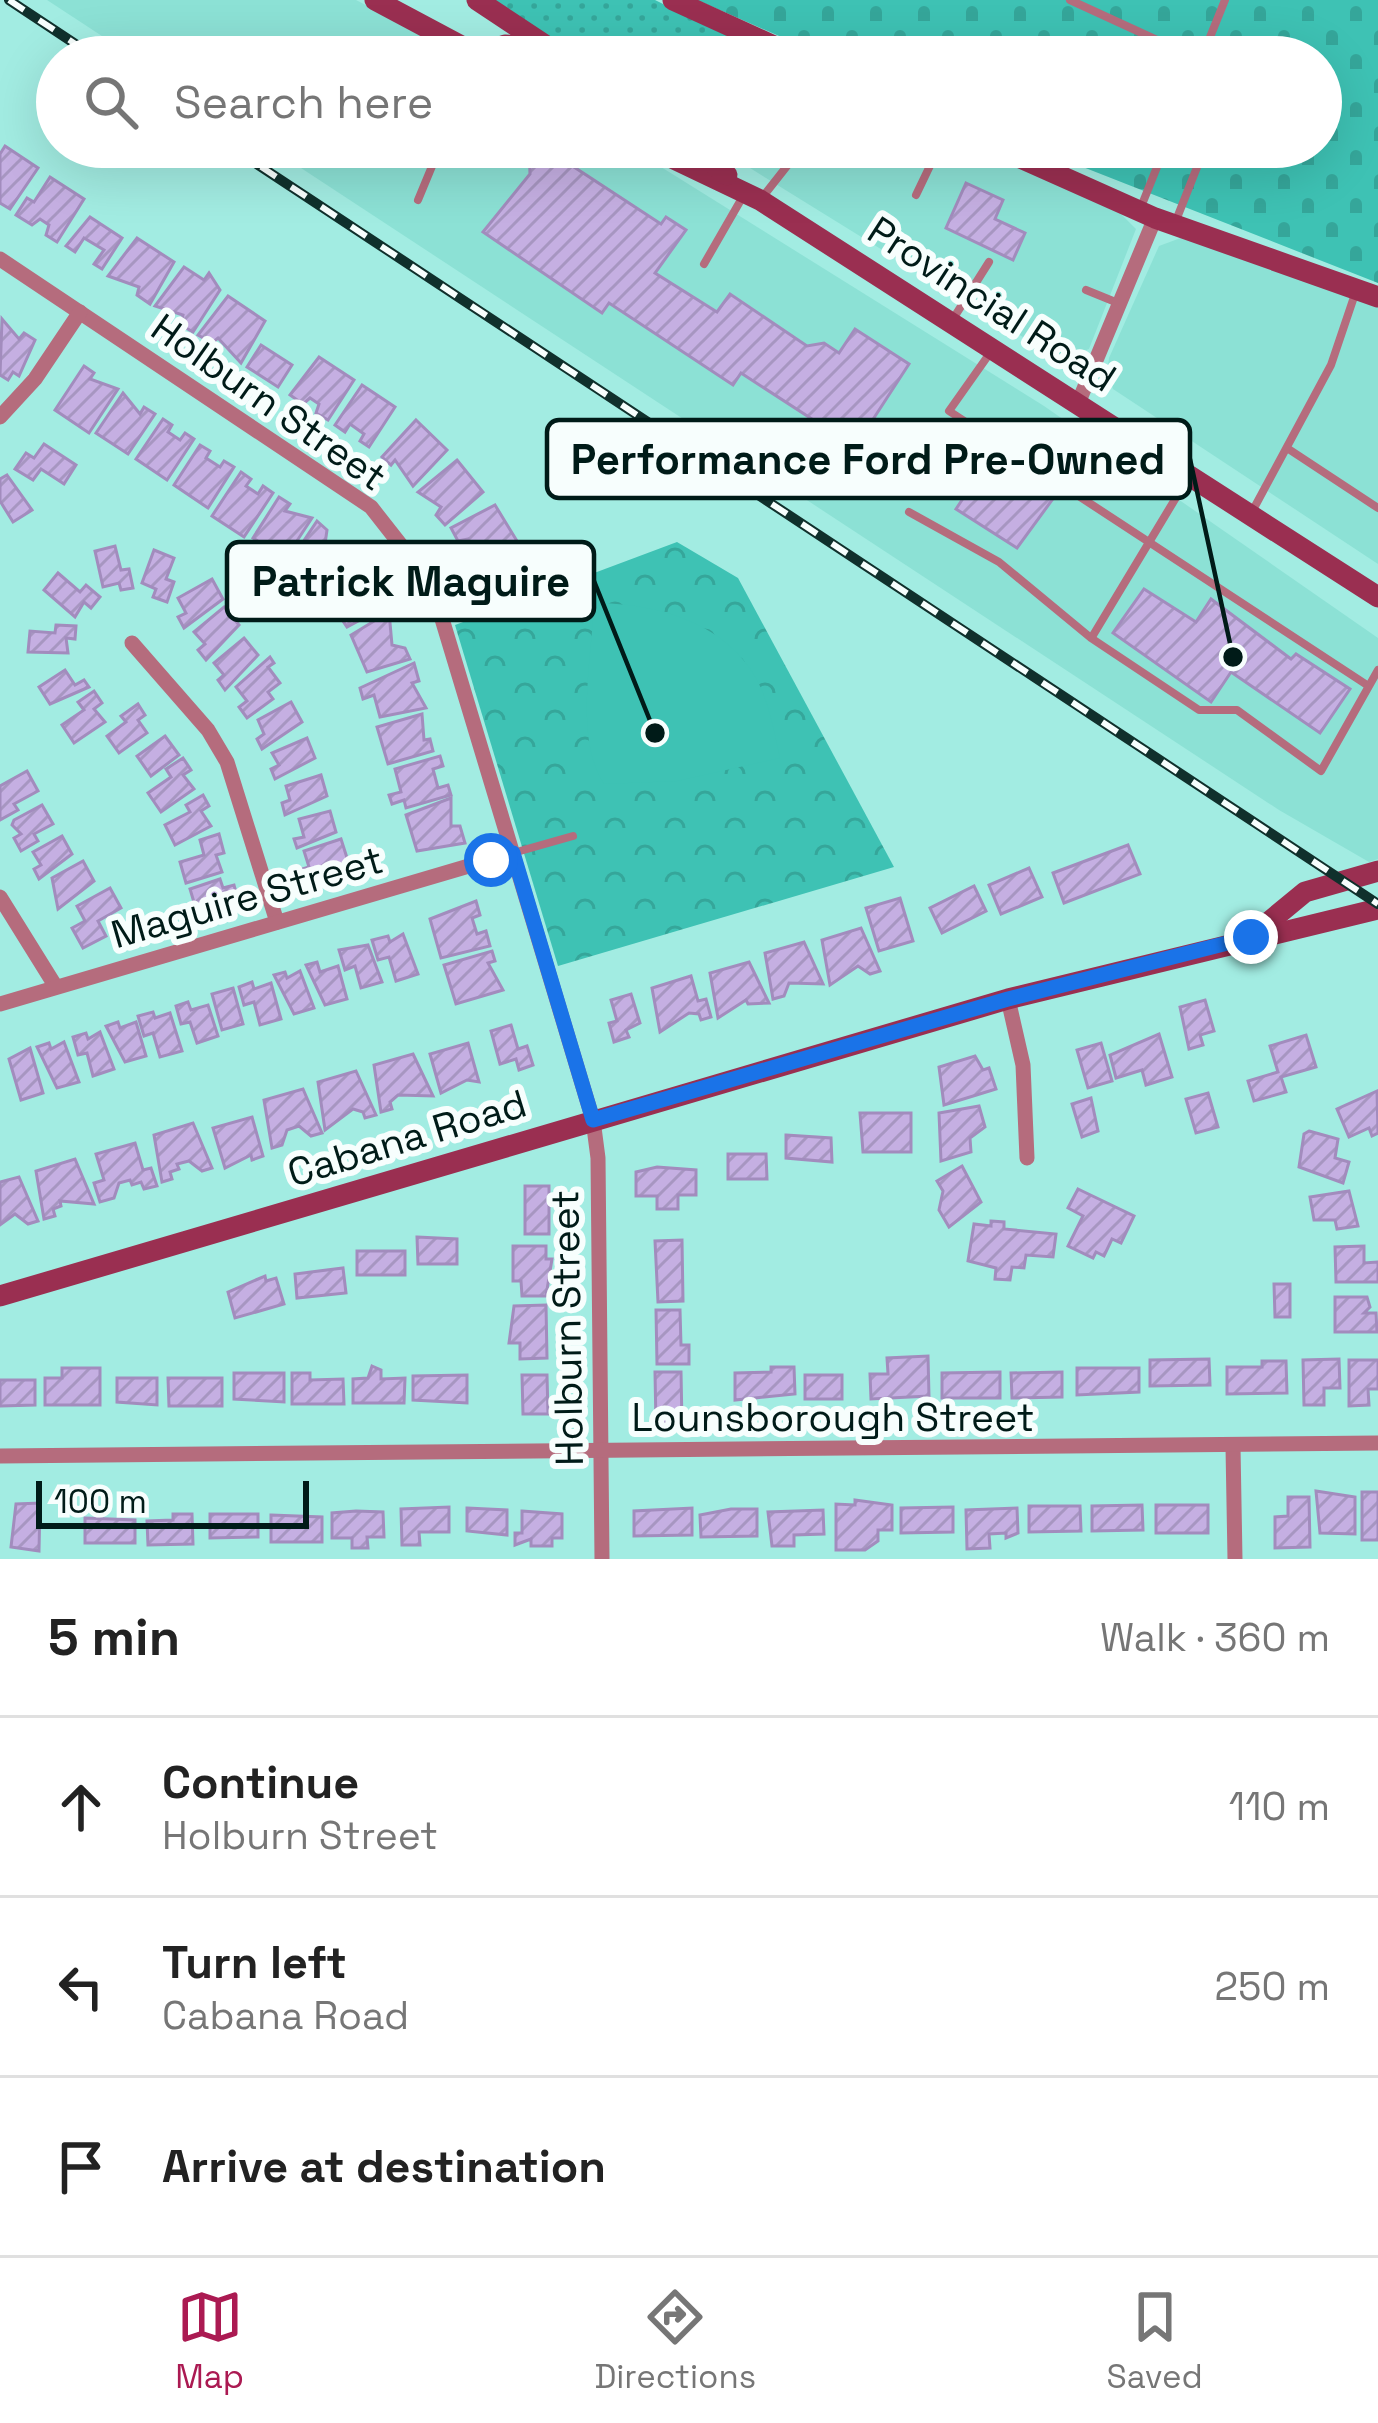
<!DOCTYPE html>
<meta charset="utf-8">
<style>
body{margin:0;font-family:"Space Grotesk",sans-serif;background:#f6f6f6;color:#222}
.scale{position:absolute;left:36px;bottom:30px;width:273px;box-sizing:border-box;padding-left:12px;border:6px solid #001b18;border-top:0;font-size:33px;line-height:42px;white-space:nowrap;color:#001b18;-webkit-text-stroke:9px #f7fefd;paint-order:stroke}
.stop{position:absolute;width:36px;height:36px;margin:-27px;border:9px solid #1a73e8;border-radius:50%;background:#fff}
.stop.end{background:#1a73e8;border-color:#fff;box-shadow:0 3px 12px #0008}
.list{margin:0;padding:0;list-style:none}
h2{display:flex;justify-content:space-between;align-items:center;height:156px;margin:0;padding:0 48px;font-size:51px}
h2 small{font-size:39px;font-weight:400;color:#767676}
.list li{display:grid;grid-template-columns:78px 1fr auto;gap:36px;align-items:center;box-sizing:border-box;height:180px;padding:0 48px;border-top:3px solid #e0e0e0}
.list b{display:block;font-size:45px;white-space:nowrap}
.list p{margin:0;font-size:39px;white-space:nowrap;color:#767676}
.list em{font-size:39px;font-style:normal;color:#767676}
.icon{flex:none;width:66px;height:66px;fill:none;stroke:currentColor;stroke-width:2;stroke-linecap:round;stroke-linejoin:round}
.map{position:relative;flex:none;width:1378px;height:1559px;overflow:hidden}
.search{position:absolute;background:#fff;box-shadow:0 12px 48px #0002;left:36px;right:36px;top:36px;height:132px;display:flex;align-items:center;gap:30px;box-sizing:border-box;padding:0 42px;border-radius:66px;color:#767676;font-size:45px}
.sheet{height:696px;background:#fff}
nav{display:flex;justify-content:space-around;align-items:center;box-sizing:border-box;height:168px;border-top:3px solid #e0e0e0;background:#fff;font-size:33px;color:#767676}
nav a{display:grid;justify-items:center;gap:6px}
nav .on{color:#ab1a52}
.map>svg:first-child{display:block}
.built{fill:#8ce1d5}
.grass{fill:url(#grass-dots)}
.forest{fill:url(#forest-crowns)}
.cemetery{fill:url(#cemetery-stones)}
.pitch{fill:#3ec2b4}
.building{fill:url(#building-hatch);stroke:#a28cbd;stroke-width:3}
.lines{fill:none;stroke-linecap:round;stroke-linejoin:round}
.service{stroke:#b56c7d;stroke-width:8}
.minor{stroke:#b56c7d;stroke-width:15}
.secondary{stroke:#9a2f51;stroke-width:21}
.rail-casing{stroke:#10302c;stroke-width:10}
.rail{stroke:#f7fefd;stroke-width:6;stroke-dasharray:18;stroke-linecap:butt}
.route{stroke:#1a73e8;stroke-width:15}
.labels{text-anchor:middle;dominant-baseline:central;stroke-width:12;stroke-linejoin:round;paint-order:stroke}
.street-label{font-size:39px;fill:#001b18;stroke:#f7fefd}
.leader{fill:none;stroke:#001b18;stroke-width:4.5}
.callout-dot{fill:#001b18;stroke:#f7fefd;stroke-width:4.5}
.callout{fill:#f7fefd;stroke:#001b18;stroke-width:4.5}
.callout-label{font-size:42px;text-anchor:middle;font-weight:bold;fill:#001b18}
</style>
<div class="map">
<svg width="1378" height="1559" viewBox="0 0 1378 1559">
<defs>
<pattern id="grass-dots" width="8" height="8" patternUnits="userSpaceOnUse" patternTransform="scale(3)"><rect width="8" height="8" fill="#3ec2b4"/><path d="M2 2h.1M6 6h.1" fill="none" stroke="#35a69a" stroke-width="1.8" stroke-linecap="round"/></pattern>
<pattern id="forest-crowns" width="20" height="18" patternUnits="userSpaceOnUse" patternTransform="scale(3)"><rect width="20" height="18" fill="#3ec2b4"/><path d="M2 6a3 3 0 1 1 6 0M12 15a3 3 0 1 1 6 0" fill="none" stroke="#35a69a"/></pattern>
<pattern id="cemetery-stones" width="16" height="16" patternUnits="userSpaceOnUse" patternTransform="scale(3)"><rect width="16" height="16" fill="#3ec2b4"/><path d="M2 7V4a2 2 0 0 1 4 0v3zM10 15v-3a2 2 0 0 1 4 0v3z" fill="#35a69a"/></pattern>
<pattern id="building-hatch" width="6" height="6" patternUnits="userSpaceOnUse" patternTransform="scale(3)"><rect width="6" height="6" fill="#c5afe2"/><path d="M-1 1l2-2M0 6l6-6M5 7l2-2" fill="none" stroke="#a796c1"/></pattern>
</defs>
<rect width="100%" height="100%" fill="#a2ece2"/>
<g class="built">
<path d="M47 0H356L466 57H134Z"/>
<path d="M269 147H629L1044 406 1378 638V859L1369 862 1279 810Z"/>
<path d="M795 147H974L1111 204 1136 229 1089 349 1060 360 750 168 790 154Z"/>
<path d="M1186 236 1378 305V564L1113 389 1107 373 1109 358 1159 246Z"/>
</g>
<path class="grass" d="M489 0H655L770 57H577Z"/>
<path class="forest" d="M677 542 738 578 894 867 558 966 455 625Z"/>
<path class="cemetery" d="M697 0H1378V283L1032 147H1321V57H827Z"/>
<path class="pitch" d="M594 603C653 603 724 621 756 678 769 702 774 731 780 758L677 781 604 784C574 738 592 657 594 603Z"/>
<g class="building">
<path d="M5 146 38 168 10 209 0 203V154Z"/>
<path d="M529 147 551 152 661 224 666 217 686 230 655 273 717 312 730 294 807 346 824 343 839 353 855 329 909 364 855 447 741 373 733 385 609 303 602 313 483 232 530 174Z"/>
<path d="M50 177 84 199 57 242 46 235 49 225 40 219 32 225 16 215 27 198 34 202Z"/>
<path d="M966 183 1003 200 995 219 1025 233 1013 260 946 228Z"/>
<path d="M90 217 122 238 102 269 94 264 104 250 84 238 75 252 66 246Z"/>
<path d="M137 238 174 262 150 304 137 295 139 287 108 276Z"/>
<path d="M184 267 204 280 209 273 220 290 193 332 181 325 183 315 155 306Z"/>
<path d="M228 296 265 321 241 363 218 338 212 343 198 335Z"/>
<path d="M2 319 19 339 24 333 35 340 19 376 13 372 8 380 0 375Z"/>
<path d="M261 345 292 365 278 387 247 367Z"/>
<path d="M319 357 354 380 328 420 316 413 319 404 310 398 303 404 290 395Z"/>
<path d="M84 366 94 373 90 379 118 389 89 433 55 410Z"/>
<path d="M362 385 395 407 369 447 360 441 364 434 350 424 345 432 335 425Z"/>
<path d="M123 393 140 414 144 407 155 414 128 454 96 433Z"/>
<path d="M163 419 172 425 168 432 180 440 185 433 194 439 167 480 136 459Z"/>
<path d="M416 420 447 450 413 486 395 460 391 465 382 457Z"/>
<path d="M44 444 76 465 64 484 41 469 33 480 15 469 26 453 34 458Z"/>
<path d="M200 445 210 451 206 458 220 467 224 461 234 467 208 508 174 485Z"/>
<path d="M992 455 1055 496 1017 548 956 509Z"/>
<path d="M457 460 483 492 445 525 436 515 441 507 418 492Z"/>
<path d="M241 472 251 479 246 486 258 494 263 486 273 493 244 537 212 516Z"/>
<path d="M7 475 32 510 13 522 0 501V479Z"/>
<path d="M279 497 290 504 285 511 312 518 285 559 253 538Z"/>
<path d="M495 505 517 541 475 567 468 539 458 541 451 528Z"/>
<path d="M317 521 327 530 325 544 355 556 321 588 291 560Z"/>
<path d="M115 546 121 570 129 569 133 588 121 590 119 583 103 587 95 551Z"/>
<path d="M154 550 174 558 166 579 174 582 167 602 153 597 156 589 142 583Z"/>
<path d="M359 561 367 594 382 596 388 605 347 627 324 593Z"/>
<path d="M58 573 80 592 86 585 100 597 91 608 84 602 75 617 44 590Z"/>
<path d="M212 579 223 599 184 628 178 617 186 613 178 598Z"/>
<path d="M1144 589 1196 622 1211 599 1291 659 1296 654 1350 689 1320 733 1231 672 1211 702 1113 633Z"/>
<path d="M224 607 239 625 206 660 198 650 205 644 194 632Z"/>
<path d="M389 612 392 645 405 648 410 659 367 672 351 635Z"/>
<path d="M56 625 76 626 75 639 66 638 68 653 28 652 30 631 55 633Z"/>
<path d="M244 638 258 655 225 690 218 680 224 675 214 663Z"/>
<path d="M270 657 274 663 268 667 280 683 268 692 273 699 247 718 239 707 247 701 236 687Z"/>
<path d="M414 663 419 681 412 683 426 708 380 717 374 695 363 699 360 688Z"/>
<path d="M65 670 75 685 84 680 89 687 50 704 39 687Z"/>
<path d="M94 691 102 703 94 709 105 722 74 743 62 725 84 710 78 702Z"/>
<path d="M291 702 302 722 262 749 257 739 264 734 258 720Z"/>
<path d="M138 704 145 715 138 720 147 733 119 753 107 736 126 722 121 716Z"/>
<path d="M422 714 424 740 430 739 433 751 388 764 377 727Z"/>
<path d="M165 736 179 755 151 776 137 756Z"/>
<path d="M307 738 315 758 275 779 271 769 279 765 272 753Z"/>
<path d="M440 756 443 766 433 769 438 788 448 785 451 795 406 808 404 800 392 804 389 795 401 792 395 769Z"/>
<path d="M183 758 191 770 183 775 194 789 161 812 148 793 171 777 166 769Z"/>
<path d="M27 771 38 791 14 804 18 810 0 820V786Z"/>
<path d="M321 775 327 796 285 815 282 803 290 800 286 786Z"/>
<path d="M203 795 209 806 201 811 211 826 175 845 165 825 190 812 186 805Z"/>
<path d="M451 798V826H460L465 843 417 851 406 815Z"/>
<path d="M42 805 53 824 34 834 38 841 21 851 14 838 21 834 12 825 14 820Z"/>
<path d="M330 811 336 832 297 848 294 839 304 837 299 819Z"/>
<path d="M219 834 224 853 216 855 222 872 186 883 180 862 204 855 200 840Z"/>
<path d="M62 836 72 854 39 879 34 869 41 865 33 852Z"/>
<path d="M341 839 348 861 303 883 299 870 309 867 304 851Z"/>
<path d="M1128 845 1140 874 1064 903 1053 873Z"/>
<path d="M83 861 94 881 58 909 52 878Z"/>
<path d="M1029 868 1042 897 1001 914 989 885Z"/>
<path d="M220 879 223 888 234 885 239 903 196 909 190 889Z"/>
<path d="M974 886 986 911 942 933 930 908Z"/>
<path d="M110 888 121 908 98 921 106 936 83 948 72 928 85 921 77 906Z"/>
<path d="M900 898 913 941 879 951 866 908Z"/>
<path d="M476 901 480 915 472 918 477 934 486 931 490 946 441 958 430 919Z"/>
<path d="M861 928 880 971 870 974 858 966 830 985 822 940Z"/>
<path d="M403 934 418 974 396 981 389 957 378 960 372 940 388 936 390 942Z"/>
<path d="M804 942 823 984 789 983 784 996 773 999 765 953Z"/>
<path d="M368 945 382 982 361 988 355 966 345 970 339 950Z"/>
<path d="M492 951 495 961 488 963 503 990 456 1004 444 965Z"/>
<path d="M317 962 320 972 338 966 347 999 325 1005 306 965Z"/>
<path d="M749 962 769 1003 748 1004 746 1000 718 1018 710 973Z"/>
<path d="M300 971 314 1008 294 1014 274 975 285 972 287 978Z"/>
<path d="M691 976 698 1001 706 999 711 1017 701 1020 699 1014 689 1013 660 1032 652 988Z"/>
<path d="M252 982 254 989 271 983 281 1019 260 1025 254 1002 244 1005 239 987Z"/>
<path d="M233 988 243 1024 222 1030 212 994Z"/>
<path d="M631 994 640 1023 626 1030 629 1037 614 1042 609 1023 617 1021 611 1000Z"/>
<path d="M1205 1000 1214 1031 1200 1035 1203 1045 1189 1049 1180 1007Z"/>
<path d="M188 1002 191 1010 208 1005 218 1036 197 1043 190 1022 181 1024 176 1006Z"/>
<path d="M153 1012 155 1018 170 1013 182 1051 160 1057 153 1033 144 1036 138 1016Z"/>
<path d="M118 1022 120 1028 136 1022 146 1056 125 1062 106 1026Z"/>
<path d="M511 1025 518 1049 527 1046 533 1065 519 1070 516 1059 500 1064 491 1031Z"/>
<path d="M100 1032 114 1069 93 1076 87 1053 78 1055 73 1037 86 1033 88 1039Z"/>
<path d="M1159 1034 1172 1077 1146 1085 1142 1070 1116 1078 1110 1055Z"/>
<path d="M1306 1035 1316 1067 1281 1077 1286 1092 1254 1101 1248 1081 1278 1072 1270 1046Z"/>
<path d="M64 1042 79 1082 57 1088 37 1047 49 1043 51 1049Z"/>
<path d="M468 1043 479 1082 467 1080 441 1093 430 1054Z"/>
<path d="M1101 1043 1112 1081 1088 1088 1077 1050Z"/>
<path d="M30 1048 43 1093 21 1100 9 1059Z"/>
<path d="M413 1054 433 1096 398 1095 390 1102 392 1109 381 1112 374 1065Z"/>
<path d="M975 1056 983 1070 989 1068 996 1089 944 1105 939 1067Z"/>
<path d="M356 1071 376 1115 365 1118 363 1112 353 1109 325 1130 318 1082Z"/>
<path d="M303 1089 322 1133 311 1136 299 1126 287 1130 282 1145 272 1148 264 1100Z"/>
<path d="M1377 1091 1378 1133 1372 1136 1369 1128 1349 1137 1337 1109Z"/>
<path d="M1208 1093 1218 1127 1196 1133 1186 1099Z"/>
<path d="M1091 1098 1098 1131 1082 1137 1072 1104Z"/>
<path d="M979 1106 985 1127 970 1138 971 1152 941 1161 939 1113Z"/>
<path d="M860 1113H911V1152H863Z"/>
<path d="M252 1117 263 1156 252 1160 251 1155 225 1168 213 1128Z"/>
<path d="M193 1123 212 1168 202 1171 189 1161 177 1164 179 1169 170 1172 172 1179 162 1182 154 1135Z"/>
<path d="M1309 1131 1338 1139 1335 1158 1349 1162 1343 1183 1299 1167 1304 1134Z"/>
<path d="M786 1135 831 1138 832 1162 786 1158Z"/>
<path d="M135 1143 143 1170 151 1168 157 1186 144 1189 141 1182 132 1185 130 1180 119 1183 114 1198 100 1202 94 1183 104 1180 96 1154Z"/>
<path d="M728 1154H766L767 1179H728Z"/>
<path d="M75 1159 94 1204 60 1201 61 1206 53 1209 55 1216 44 1219 36 1171Z"/>
<path d="M962 1166 981 1202 949 1227 939 1210 943 1191 937 1181Z"/>
<path d="M657 1167 696 1170V1195H678V1209H657V1196H636V1172Z"/>
<path d="M19 1177 38 1221 28 1224 15 1214 0 1225V1182Z"/>
<rect x="525" y="1186" width="24" height="48"/>
<path d="M1078 1189 1134 1216 1121 1243 1112 1239 1104 1256 1096 1252 1093 1258 1068 1246 1083 1216 1068 1208Z"/>
<path d="M1349 1191 1358 1226 1337 1229 1335 1220H1314L1310 1197Z"/>
<path d="M991 1221 1004 1222V1229L1056 1234 1053 1257 1026 1255 1024 1268 1012 1267 1010 1280 995 1279 996 1268 968 1261 974 1224 991 1226Z"/>
<path d="M417 1237 457 1239V1264H418Z"/>
<path d="M682 1240 683 1301 658 1302 655 1241Z"/>
<path d="M513 1246H546V1259H552L546 1296H522L521 1281H513Z"/>
<path d="M1364 1246V1263L1378 1262V1282H1336L1335 1247Z"/>
<rect x="357" y="1251" width="48" height="24"/>
<path d="M343 1268 346 1293 297 1298 295 1274Z"/>
<path d="M265 1276 266 1281 276 1278 284 1304 235 1318 228 1292Z"/>
<path d="M1274 1284H1290V1317H1275Z"/>
<path d="M1335 1297H1367L1370 1307 1364 1313H1376L1377 1332H1335Z"/>
<path d="M546 1305 547 1358 520 1359V1343H509L514 1306Z"/>
<path d="M656 1310H680L681 1345H689V1364H657Z"/>
<path d="M928 1356 929 1396 871 1399 870 1374H888L887 1358Z"/>
<path d="M1209 1359 1210 1385 1150 1386V1360Z"/>
<path d="M1339 1359 1340 1388H1324V1405H1304L1303 1360Z"/>
<path d="M1349 1360H1378V1389H1368L1369 1405 1349 1406Z"/>
<path d="M1262 1361H1286L1287 1393 1227 1394V1367H1262Z"/>
<path d="M372 1366 381 1370V1379L405 1378 404 1403H353V1379L368 1378Z"/>
<path d="M771 1367H794L795 1394 735 1400V1373L771 1372Z"/>
<path d="M62 1368H100V1405H45V1378H62Z"/>
<path d="M1077 1368H1139V1392L1077 1395Z"/>
<path d="M655 1372H681L682 1424 656 1425Z"/>
<path d="M1000 1372V1398H942V1373Z"/>
<path d="M1062 1372V1397L1012 1398 1011 1373Z"/>
<path d="M234 1373H284V1402L234 1399Z"/>
<path d="M292 1373H310V1380L343 1379 344 1404H292Z"/>
<path d="M467 1375V1403L413 1400V1376Z"/>
<path d="M522 1375H547L548 1414H523Z"/>
<rect x="805" y="1375" width="37" height="24"/>
<path d="M117 1378H157V1405L117 1402Z"/>
<path d="M168 1378H222V1406H169Z"/>
<path d="M0 1380H35V1405L0 1406Z"/>
<path d="M1316 1491 1355 1497V1534L1320 1533Z"/>
<rect x="1362" y="1492" width="16" height="48"/>
<path d="M1288 1497H1309L1310 1547 1275 1548V1517L1288 1516Z"/>
<path d="M855 1500 892 1505V1530H878V1541L865 1550H836V1504L855 1505Z"/>
<path d="M40 1503 39 1551 11 1547 16 1504Z"/>
<path d="M1142 1505 1143 1530 1092 1531V1506Z"/>
<rect x="1156" y="1505" width="52" height="28"/>
<path d="M1029 1506H1080L1081 1531 1029 1532Z"/>
<path d="M449 1507V1532H419L420 1545H402L401 1509Z"/>
<path d="M953 1507V1532L901 1533V1508Z"/>
<path d="M467 1508 507 1510V1535L467 1531Z"/>
<path d="M692 1508V1535L634 1536V1511Z"/>
<path d="M1017 1508 1018 1533 1006 1538V1533L989 1534 990 1548 967 1549 966 1510Z"/>
<path d="M731 1509H757V1536L701 1537 700 1515Z"/>
<path d="M823 1510 824 1534 794 1535V1546H772L768 1512Z"/>
<path d="M356 1511 383 1512 384 1537H367L368 1548H352V1538H332V1513Z"/>
<path d="M522 1511 562 1514V1538H552V1546H531V1539L515 1545V1533H522Z"/>
<path d="M173 1514H192L193 1544 148 1545 147 1521 173 1520Z"/>
<path d="M210 1514H258V1537L210 1538Z"/>
<path d="M271 1515 322 1517V1542H271Z"/>
<path d="M85 1518 135 1520V1543H85Z"/>
</g>
<g class="lines">
<g class="service">
<path d="M1070 0 1194 57"/>
<path d="M1202 57 1225 0"/>
<path d="M1241 57 1245 47"/>
<path d="M916 195 939 147"/>
<path d="M761 199 802 147"/>
<path d="M418 200 440 147"/>
<path d="M1141 207 1165 147"/>
<path d="M1175 223 1205 147"/>
<path d="M704 264 742 198"/>
<path d="M1086 290 1118 303"/>
<path d="M953 319 989 262"/>
<path d="M990 353 949 411 1367 685"/>
<path d="M1290 450 1378 508"/>
<path d="M1253 510 1331 365 1356 291"/>
<path d="M909 512 999 562 1091 638 1199 710H1237L1321 771 1378 670"/>
<path d="M1092 637 1186 481"/>
<path d="M513 853 573 836"/>
</g>
<g class="minor">
<path d="M0 259 371 507 411 558 439 609 593 1120 598 1158 602 1559"/>
<path d="M1079 401 1155 218"/>
<path d="M0 417 35 379 80 312"/>
<path d="M132 643 208 730 227 762 277 922"/>
<path d="M0 897 56 987"/>
<path d="M1008 999 1023 1065 1027 1158"/>
<path d="M0 1004 513 853"/>
<path d="M1233 1447 1235 1559"/>
<path d="M0 1456 1378 1443"/>
</g>
<g class="secondary">
<path d="M375 0 482 57"/>
<path d="M477 0 563 57"/>
<path d="M673 0 798 57"/>
<path d="M479 55 505 45 543 47"/>
<path d="M649 147 760 200 1378 597"/>
<path d="M693 147 727 175"/>
<path d="M996 147 1155 218 1378 297"/>
<path d="M1253 935 1305 892 1378 871"/>
<path d="M0 1296 1008 999 1378 909"/>
</g>
<defs>
<g id="rail">
<path d="M9 0 95 57"/>
<path d="M231 147 1378 904"/>
</g>
</defs>
<use href="#rail" class="rail-casing"/>
<use href="#rail" class="rail"/>
</g>
<g class="lines">
<path class="route" d="M491 860 513 853 593 1120 1008 999 1251 937"/>
</g>
<g class="labels">
<g class="street-label">
<text transform="translate(992 304) rotate(33)">Provincial Road</text>
<text transform="translate(269 402) rotate(35)">Holburn Street</text>
<text transform="translate(247 897) rotate(-16)">Maguire Street</text>
<text transform="translate(407 1138) rotate(-17)">Cabana Road</text>
<text transform="translate(567 1328) rotate(-91)">Holburn Street</text>
<text x="833" y="1417">Lounsborough Street</text>
</g>
</g>
<path class="leader" d="M1233 657L1190 459M655 733L594 581"/>
<g class="callout-dot">
<circle cx="1233" cy="657" r="12"/>
<circle cx="655" cy="733" r="12"/>
</g>
<g class="callout">
<rect x="547" y="420" width="643" height="78" rx="12"/>
<rect x="227" y="542" width="367" height="78" rx="12"/>
</g>
<g class="callout-label">
<text x="868" y="474">Performance Ford Pre-Owned</text>
<text x="411" y="596">Patrick Maguire</text>
</g>
</svg>
<div class="scale">100 m</div>
<div class="stop" style="left:491px;top:860px"></div>
<div class="stop end" style="left:1251px;top:937px"></div>
<div class="search"><svg class="icon" aria-label="search" viewBox="0 0 24 24"><circle cx="10" cy="10" r="6"/><path d="M15 15l6 6"/></svg>Search here</div>
</div>
<section class="sheet">
<h2>5 min<small>Walk · 360 m</small></h2>
<ul class="list">
<li><svg class="icon" aria-label="ahead" viewBox="0 0 24 24"><path d="M12 20V5M6 11l6-6 6 6"/></svg><div><b>Continue</b><p>Holburn Street</p></div><em>110 m</em></li>
<li><svg class="icon" aria-label="left" viewBox="0 0 24 24"><path d="M17 20v-9H6M10 6l-5 5 5 5"/></svg><div><b>Turn left</b><p>Cabana Road</p></div><em>250 m</em></li>
<li><svg class="icon" aria-label="arrive" viewBox="0 0 24 24"><path d="M6 21V4h12l-3 4 3 4H6"/></svg><div><b>Arrive at destination</b></div></li>
</ul>
</section>
<nav>
<a class="on"><svg class="icon" aria-label="map" viewBox="0 0 24 24"><path d="M3 6l6-2 6 2 6-2v14l-6 2-6-2-6 2zM9 4v14M15 6v14"/></svg>Map</a>
<a><svg class="icon" aria-label="directions" viewBox="0 0 24 24"><path d="M12 3l9 9-9 9-9-9zM9 14v-3h6M13 9l2 2-2 2"/></svg>Directions</a>
<a><svg class="icon" aria-label="saved" viewBox="0 0 24 24"><path d="M7 4h10v16l-5-4-5 4z"/></svg>Saved</a>
</nav>
